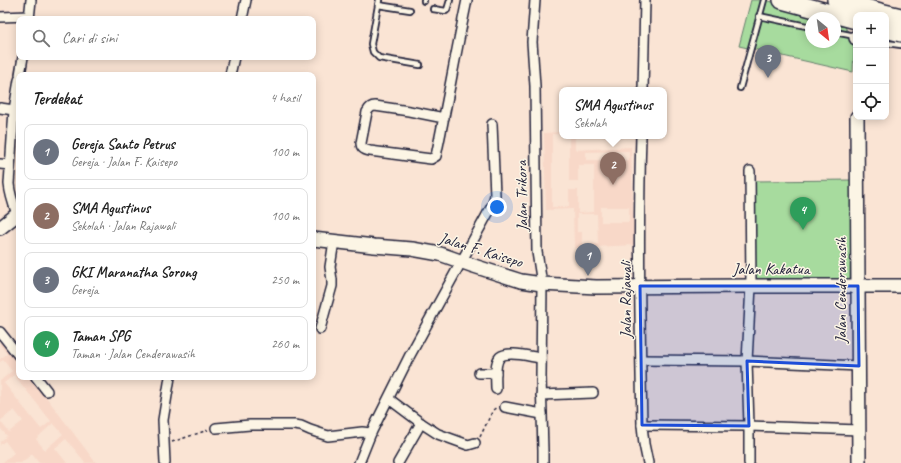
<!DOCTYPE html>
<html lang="id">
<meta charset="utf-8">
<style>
body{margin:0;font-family:Caveat,sans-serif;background:#f6f6f6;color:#222}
.controls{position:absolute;right:12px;top:12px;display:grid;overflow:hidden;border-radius:8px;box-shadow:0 2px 10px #0003}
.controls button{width:36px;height:36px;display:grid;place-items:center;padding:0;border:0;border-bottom:1px solid #e0e0e0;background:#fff;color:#222;font:20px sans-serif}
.compass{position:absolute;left:805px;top:12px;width:36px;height:36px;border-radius:50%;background:#fff;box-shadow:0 2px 10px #0003;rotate:151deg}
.you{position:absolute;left:497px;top:207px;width:14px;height:14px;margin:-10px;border:3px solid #fff;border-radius:50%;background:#1a73e8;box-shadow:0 0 0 6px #1a73e833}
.badge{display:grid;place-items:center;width:26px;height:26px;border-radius:50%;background:#1a73e8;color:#fff;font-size:13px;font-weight:700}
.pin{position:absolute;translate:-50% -33px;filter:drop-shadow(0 1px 2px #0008)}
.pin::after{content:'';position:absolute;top:21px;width:14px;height:12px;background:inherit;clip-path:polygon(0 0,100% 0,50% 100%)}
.popup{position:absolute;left:559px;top:87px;width:108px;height:52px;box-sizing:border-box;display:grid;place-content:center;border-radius:8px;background:#fff;filter:drop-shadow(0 1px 3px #0005);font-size:13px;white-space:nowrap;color:#767676}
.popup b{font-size:15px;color:#222}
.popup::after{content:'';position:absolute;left:50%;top:100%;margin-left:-8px;border:8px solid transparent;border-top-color:#fff}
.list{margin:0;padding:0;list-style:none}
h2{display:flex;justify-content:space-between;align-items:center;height:52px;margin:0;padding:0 16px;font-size:17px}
h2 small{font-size:13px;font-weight:400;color:#767676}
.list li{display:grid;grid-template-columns:26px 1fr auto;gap:12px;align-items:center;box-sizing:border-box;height:56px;margin:0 8px 8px;padding:0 8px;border:1px solid #e0e0e0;border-radius:8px}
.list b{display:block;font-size:15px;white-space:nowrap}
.list p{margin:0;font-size:13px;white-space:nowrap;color:#767676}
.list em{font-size:13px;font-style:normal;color:#767676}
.icon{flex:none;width:22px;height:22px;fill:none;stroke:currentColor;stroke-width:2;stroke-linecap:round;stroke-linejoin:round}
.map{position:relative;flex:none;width:901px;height:463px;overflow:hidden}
.search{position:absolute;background:#fff;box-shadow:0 2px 10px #0003;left:16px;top:16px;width:300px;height:44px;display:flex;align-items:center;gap:10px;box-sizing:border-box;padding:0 14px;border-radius:8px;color:#767676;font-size:15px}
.panel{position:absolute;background:#fff;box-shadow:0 2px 10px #0003;left:16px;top:72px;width:300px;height:308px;border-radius:8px}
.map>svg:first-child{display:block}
.built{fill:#f8d8c8;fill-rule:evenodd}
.green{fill:#a7db9e;stroke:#647e6c}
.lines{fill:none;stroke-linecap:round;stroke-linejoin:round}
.lane-casing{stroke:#22223b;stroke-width:8}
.street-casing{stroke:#22223b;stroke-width:12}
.secondary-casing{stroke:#22223b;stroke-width:16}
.highway-casing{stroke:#22223b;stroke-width:20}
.path{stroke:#22223b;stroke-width:1.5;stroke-dasharray:3 3;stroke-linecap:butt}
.lane{stroke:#fcf5e5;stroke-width:4.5}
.street{stroke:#fcf5e5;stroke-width:9}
.secondary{stroke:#fcf5e5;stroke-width:13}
.highway{stroke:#fcf5e5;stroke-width:17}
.marked{fill:#1d4ed8;fill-opacity:0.2;stroke:#1d4ed8;stroke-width:3;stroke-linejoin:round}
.labels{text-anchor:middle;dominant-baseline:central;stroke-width:3;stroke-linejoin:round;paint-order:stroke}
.street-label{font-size:16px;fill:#22223b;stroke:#fcf5e5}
</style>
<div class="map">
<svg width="901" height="463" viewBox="0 0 901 463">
<rect width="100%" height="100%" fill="#fae4d4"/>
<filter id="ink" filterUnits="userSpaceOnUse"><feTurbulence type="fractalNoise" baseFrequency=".025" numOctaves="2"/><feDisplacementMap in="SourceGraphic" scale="8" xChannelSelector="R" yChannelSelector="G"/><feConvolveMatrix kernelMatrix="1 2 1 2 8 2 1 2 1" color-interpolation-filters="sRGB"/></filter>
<g filter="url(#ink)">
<g class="built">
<path d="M562 132V134H552V207H569V190H578V213L594 212V165H578V181H569V136H575V150L631 147 634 245 574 248 573 209 546 210 544 133ZM586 152 629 151V160H586ZM601 207H629V222H601ZM577 214H597L598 244H582V232H577Z"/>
<path d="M0 336 19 361V377H31L96 463H84L85 462 66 439 55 448 67 463H39L32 454 21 463H2L14 453 5 441 0 445V442L7 436 0 428V421L9 432 23 421 14 410 0 421V381L12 371 3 360 0 362V359L7 354 0 345ZM14 375 51 421 41 429 4 383ZM53 423 63 434 45 450 36 439Z"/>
</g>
<g class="green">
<path d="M751 0H765L834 18H811V42H835V18L841 20 854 42 853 72 739 46Z"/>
<path d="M852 180 850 280H754L755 181Z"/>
</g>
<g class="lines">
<defs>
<g id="lane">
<path d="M379 0 371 44 373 52 379 58 420 65"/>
<path d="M424 1V0"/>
<path d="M378 5 410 10"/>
<path d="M433 9 446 11 447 10 450 0"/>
<path d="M759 16 811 27"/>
<path d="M835 32 855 36"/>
<path d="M886 43 901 45"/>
<path d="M740 88 764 0"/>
</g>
<g id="street">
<path d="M535 0 532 42 535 86 537 252 542 284 541 377 543 451V463"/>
<path d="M0 17 29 16"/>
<path d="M29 19 31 0"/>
<path d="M242 19 246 0"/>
<path d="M20 75 23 57"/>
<path d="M230 75 234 57"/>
<path d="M643 90 645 0"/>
<path d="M0 108 14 110"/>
<path d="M444 118 409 111 375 106C371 106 369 108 367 112L361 143C361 148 364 150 370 151L423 158 431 159 436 156C447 104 456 52 467 0"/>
<path d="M641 136C638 232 640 329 642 425L644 444 648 463"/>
<path d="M0 164 10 165"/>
<path d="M17 214C13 203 10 195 9 184L14 110 19 80"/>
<path d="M320 329 332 286V280L330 267 334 241"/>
<path d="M0 332 19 356"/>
<path d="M641 360 747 361 859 366"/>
<path d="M479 373H496"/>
<path d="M36 377 47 391"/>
<path d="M496 389C496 381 494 363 500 357 508 350 531 357 541 358"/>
<path d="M541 395 593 393"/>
<path d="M389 399 421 423 438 434 468 445 475 443"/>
<path d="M505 407 542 414"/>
<path d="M642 425 749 426 859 430"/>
<path d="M216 428 250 425H294L301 426 310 430 328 436 362 432 371 433"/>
<path d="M165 463 163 420 170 377"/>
<path d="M359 463 371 433 409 357 493 204 495 195 492 124"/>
<path d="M398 463 421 423"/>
<path d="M749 463V426L747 361 751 286 750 171"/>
</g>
<g id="secondary">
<path d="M856 37V38"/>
<path d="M857 117 858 286 859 463"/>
<path d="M0 228 19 213"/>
<path d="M313 239 374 246 412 249 440 254 474 266 521 281 542 284 596 287 751 286H901"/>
</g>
<g id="highway">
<path d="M782 0 856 20"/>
<path d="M836 0 880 12 901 17"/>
<path d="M886 29 901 33"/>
</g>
</defs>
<use href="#lane" class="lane-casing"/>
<use href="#street" class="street-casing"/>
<use href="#secondary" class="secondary-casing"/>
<use href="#highway" class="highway-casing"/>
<g class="path">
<path d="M480 437 493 410 497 407"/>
<path d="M172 442 208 430"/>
</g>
<use href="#lane" class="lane"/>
<use href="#street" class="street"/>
<use href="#secondary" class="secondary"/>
<use href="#highway" class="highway"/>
</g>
</g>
<path class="marked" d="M640 286H858L859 366 747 361 749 426 642 425Z"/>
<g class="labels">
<g class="street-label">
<text transform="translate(522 196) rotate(-91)">Jalan Trikora</text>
<text transform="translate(481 250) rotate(17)">Jalan F. Kaisepo</text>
<text x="771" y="269">Jalan Kakatua</text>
<text transform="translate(841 290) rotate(-90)">Jalan Cenderawasih</text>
<text transform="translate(626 300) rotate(-90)">Jalan Rajawali</text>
</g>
</g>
</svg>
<div class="controls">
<button>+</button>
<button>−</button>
<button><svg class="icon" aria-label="locate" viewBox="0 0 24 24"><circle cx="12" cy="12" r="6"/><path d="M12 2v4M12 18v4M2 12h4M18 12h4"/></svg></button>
</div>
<svg class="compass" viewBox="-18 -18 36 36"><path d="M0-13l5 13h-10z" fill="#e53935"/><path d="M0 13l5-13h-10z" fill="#767676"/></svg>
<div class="you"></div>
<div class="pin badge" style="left:588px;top:276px;background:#6b7280">1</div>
<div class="pin badge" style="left:613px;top:185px;background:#8d6e63">2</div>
<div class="popup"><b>SMA Agustinus</b>Sekolah</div>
<div class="pin badge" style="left:768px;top:78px;background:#6b7280">3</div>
<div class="pin badge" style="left:803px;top:230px;background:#2e9e5b">4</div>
<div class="search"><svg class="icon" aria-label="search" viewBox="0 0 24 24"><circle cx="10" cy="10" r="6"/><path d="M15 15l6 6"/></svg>Cari di sini</div>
<section class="panel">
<h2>Terdekat<small>4 hasil</small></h2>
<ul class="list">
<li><span class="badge" style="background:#6b7280">1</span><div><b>Gereja Santo Petrus</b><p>Gereja · Jalan F. Kaisepo</p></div><em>100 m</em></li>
<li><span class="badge" style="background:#8d6e63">2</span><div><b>SMA Agustinus</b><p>Sekolah · Jalan Rajawali</p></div><em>100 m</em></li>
<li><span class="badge" style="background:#6b7280">3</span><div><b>GKI Maranatha Sorong</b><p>Gereja</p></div><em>250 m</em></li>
<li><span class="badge" style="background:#2e9e5b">4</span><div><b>Taman SPG</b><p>Taman · Jalan Cenderawasih</p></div><em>260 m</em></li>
</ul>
</section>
</div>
